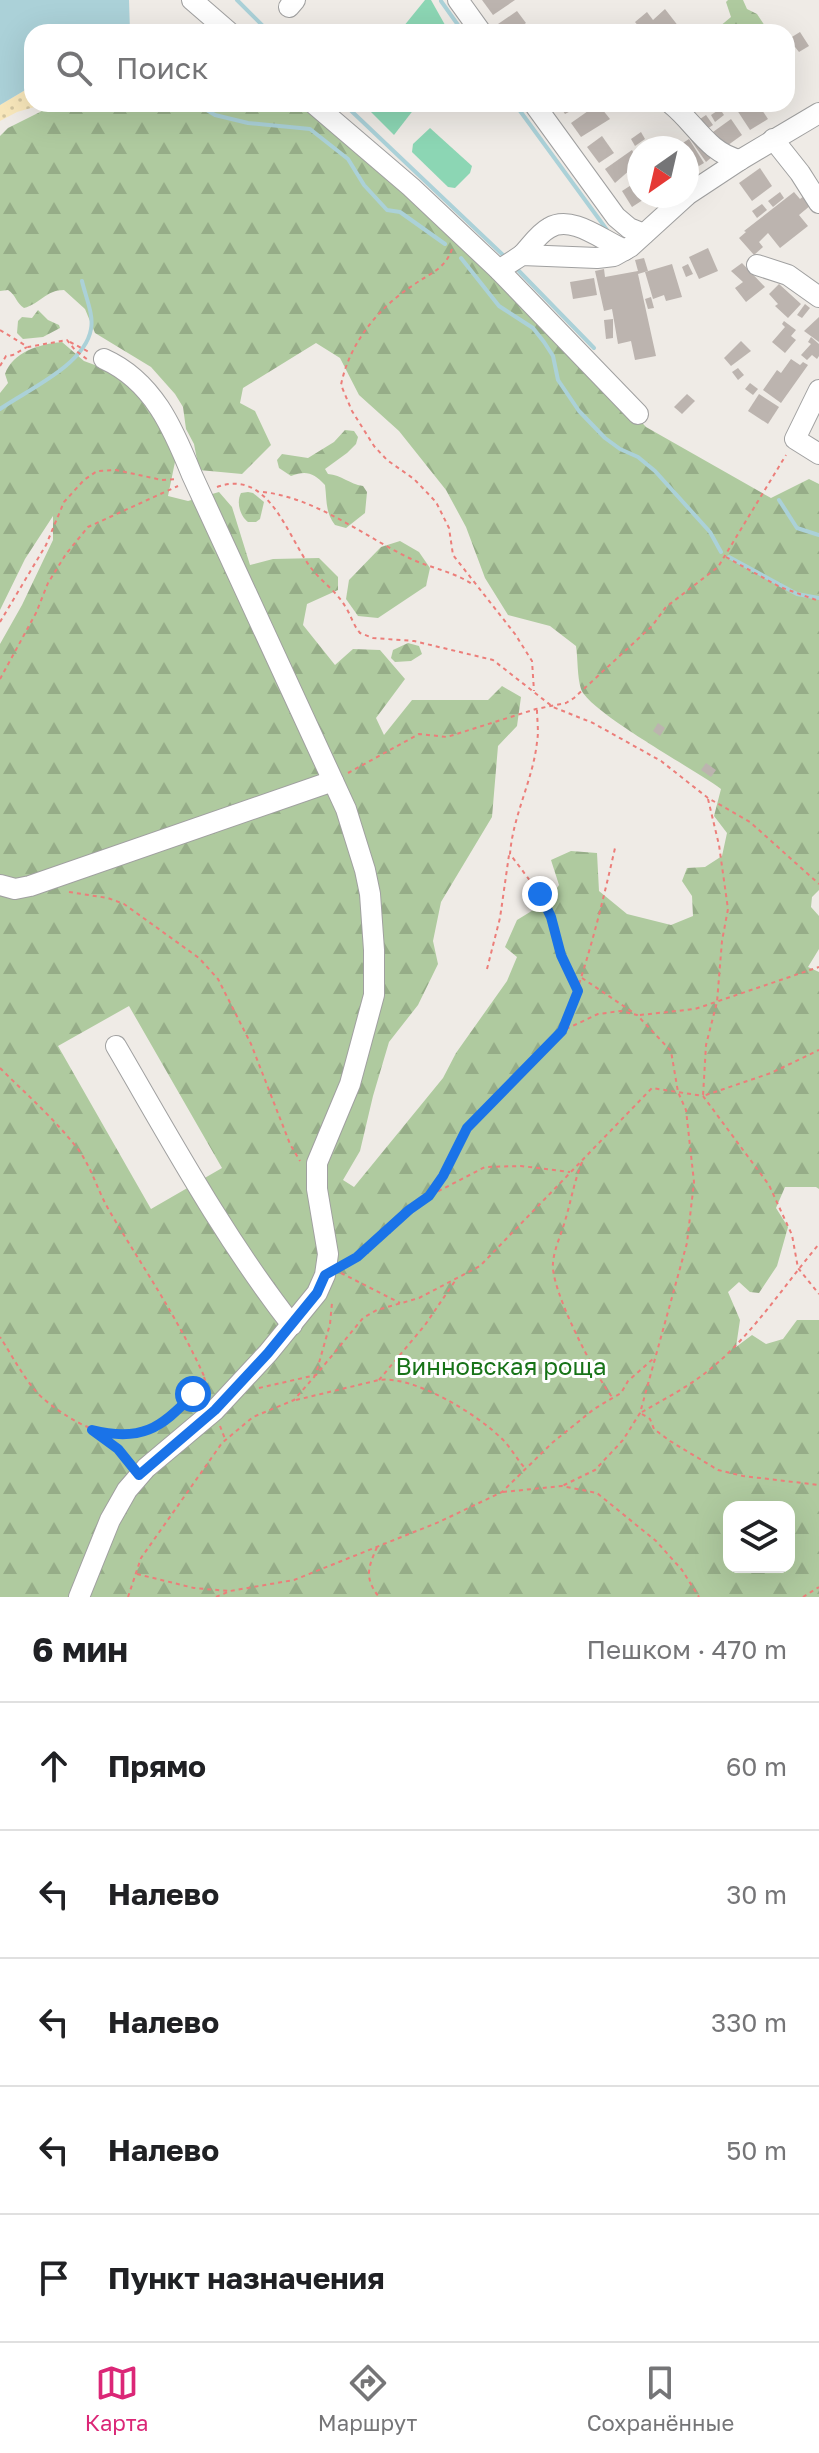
<!DOCTYPE html>
<html lang="ru">
<meta charset="utf-8">
<style>
body{margin:0;font-family:"Golos Text",sans-serif;background:#f6f6f6;color:#202124}
.controls{position:absolute;right:24px;bottom:24px;display:grid;overflow:hidden;border-radius:16px;box-shadow:0 8px 32px #0002}
.controls button{width:72px;height:72px;display:grid;place-items:center;padding:0;border:0;border-bottom:2px solid #e0e0e0;background:#fff;color:#202124;font:40px sans-serif}
.compass{position:absolute;left:627px;top:136px;width:72px;height:72px;border-radius:50%;background:#fff;box-shadow:0 8px 32px #0002;rotate:214deg}
.stop{position:absolute;width:24px;height:24px;margin:-18px;border:6px solid #1a73e8;border-radius:50%;background:#fff}
.stop.end{background:#1a73e8;border-color:#fff;box-shadow:0 2px 8px #0008}
.list{margin:0;padding:0;list-style:none}
h2{display:flex;justify-content:space-between;align-items:center;height:104px;margin:0;padding:0 32px;font-size:34px}
h2 small{font-size:26px;font-weight:400;color:#757577}
.list li{display:grid;grid-template-columns:52px 1fr auto;gap:24px;align-items:center;box-sizing:border-box;height:128px;padding:0 32px;border-top:2px solid #e0e0e0}
.list b{display:block;font-size:30px;white-space:nowrap}
.list em{font-size:26px;font-style:normal;color:#757577}
.icon{flex:none;width:44px;height:44px;fill:none;stroke:currentColor;stroke-width:2;stroke-linecap:round;stroke-linejoin:round}
.map{position:relative;flex:none;width:819px;height:1597px;overflow:hidden}
.search{position:absolute;background:#fff;box-shadow:0 8px 32px #0002;left:24px;right:24px;top:24px;height:88px;display:flex;align-items:center;gap:20px;box-sizing:border-box;padding:0 28px;border-radius:24px;color:#757577;font-size:30px}
.sheet{height:744px;background:#fff}
nav{display:flex;justify-content:space-around;align-items:center;box-sizing:border-box;height:112px;border-top:2px solid #e0e0e0;background:#fff;font-size:22px;color:#757577}
nav a{display:grid;justify-items:center;gap:4px}
nav .on{color:#db2777}
.map>svg:first-child{display:block}
.forest{fill:url(#forest-firs);fill-rule:evenodd}
.sand{fill:url(#sand-dots)}
.pitch{fill:#8cd6b4}
.water{fill:#abd1d8}
.lines{fill:none;stroke-linecap:round;stroke-linejoin:round}
.stream{stroke:#abd1d8;stroke-width:4}
.building{fill:#bcb4af}
.minor-casing{stroke:#a0a0a0;stroke-width:22}
.path{stroke:#ec7e7a;stroke-width:2;stroke-dasharray:4 4;stroke-linecap:butt}
.minor{stroke:#fff;stroke-width:20}
.route{stroke:#1a73e8;stroke-width:10}
.labels{text-anchor:middle;dominant-baseline:central;stroke-width:6;stroke-linejoin:round;paint-order:stroke}
.park-label{font-size:24px;fill:#177318;stroke:#fff}
</style>
<div class="map">
<svg width="819" height="1597" viewBox="0 0 819 1597">
<defs>
<pattern id="forest-firs" width="22" height="20" patternUnits="userSpaceOnUse" patternTransform="scale(2)"><rect width="22" height="20" fill="#afca9f"/><path d="M5 1l3.5 6h-7zM16 11l3.5 6h-7z" fill="#96ad88"/></pattern>
<pattern id="sand-dots" width="8" height="8" patternUnits="userSpaceOnUse" patternTransform="scale(2)"><rect width="8" height="8" fill="#f8e7bb"/><path d="M2 2h.1M6 6h.1" fill="none" stroke="#d4c6a0" stroke-width="1.8" stroke-linecap="round"/></pattern>
</defs>
<rect width="100%" height="100%" fill="#efebe6"/>
<g class="forest">
<path d="M728 0H743L747 9 757 14 769 32H721L719 27 731 17 726 2Z"/>
<path d="M56 104H317L399 168 646 427 771 498 809 479 819 484V890L812 897 811 907 819 916V949L808 967 819 972V1189L816 1187H785L776 1208 788 1227 777 1266 759 1293 750 1292 739 1282 728 1292 740 1320 736 1347 752 1335 766 1344 783 1339 797 1320H819V1597H0V644L22 605 53 540V516L25 559 0 610V393L8 383 5 374C13 352 39 344 62 342L84 361 111 371 147 401 176 457 168 496 188 501 219 492 232 507 250 565 273 559 319 558 338 577V590L307 604 303 625 335 665 353 649 380 650 405 679 376 718 384 735 412 700H488L502 686 521 697 517 726 498 746 492 817 441 902 433 941 438 964 418 1005 389 1042 373 1096 360 1151 343 1180 354 1187 443 1078 456 1053 507 981 517 957 505 947 517 920 548 901 559 885 551 860 571 851 597 853 599 891 627 914 671 925 693 916 692 896 682 881 687 868 705 867 722 856 727 833 714 816 721 789C696 770 589 712 581 689 577 677 578 659 576 646L550 626 508 615 485 578 466 527 446 490 399 431 359 395 340 358 316 343 243 388 240 403 255 411 271 445 242 474 199 470 194 444 186 429 183 407 175 394 151 367 95 333 85 309 64 290C46 290 40 304 24 308 16 303 16 295 8 290L0 291V136L8 128ZM129 1006 222 1168 151 1209 58 1046ZM729 1507H789V1567H729Z"/>
<path d="M38 310 48 320 59 325 60 328 43 337 23 339 17 333 18 321 22 317 32 318Z"/>
<path d="M345 430 354 431 358 437 356 444 347 453 325 469 328 474C342 475 349 484 363 486L367 492 365 513 346 528 335 525C325 512 327 500 325 485 314 473 306 470 291 476L279 468 277 460 282 454 308 458 334 442Z"/>
<path d="M248 492 253 493 264 502 260 519 256 522H248C240 516 236 502 241 493Z"/>
<path d="M400 541 419 552 430 568 426 586 378 618 358 616 346 599 349 580 381 547Z"/>
<path d="M408 643 419 646 422 654 411 661 395 662 391 658 393 650Z"/>
</g>
<path class="sand" d="M32 86V104H45L17 112 0 121V105Z"/>
<g class="pitch">
<path d="M425 0H431L449 32H399Z"/>
<path d="M363 104H418L394 135Z"/>
<path d="M430 128 472 166 470 173 455 188 448 187 412 152 413 144Z"/>
</g>
<path class="water" d="M0 0H129L130 32H32V86L0 105Z"/>
<g class="lines">
<g class="stream">
<path d="M237 0 269 32"/>
<path d="M441 1 463 32"/>
<path d="M197 104 215 115 248 123 310 129 348 159 364 185 387 210 400 212 445 244"/>
<path d="M344 104 504 256"/>
<path d="M515 104 607 230"/>
<path d="M461 258 499 306 533 328 544 342 553 356 558 380 579 411 605 438 620 449 638 457 655 471 710 532 721 552"/>
<path d="M517 269 594 348"/>
<path d="M0 409C27 390 85 365 91 329 94 315 85 295 82 281"/>
<path d="M779 500 797 528 819 535"/>
<path d="M729 557 797 594 819 598"/>
</g>
</g>
<g class="building">
<path d="M482 0H515L493 15Z"/>
<path d="M665 9 679 27 673 32H643L635 22 647 12 653 20Z"/>
<path d="M517 11 526 23 514 32H504L498 24Z"/>
<path d="M800 32 809 46 799 52 795 47 787 52V40Z"/>
<path d="M558 104H584L565 114Z"/>
<path d="M598 104 610 119 581 137 571 123Z"/>
<path d="M733 104H758L768 119 750 130Z"/>
<path d="M720 109 724 115 715 122 711 115Z"/>
<path d="M706 115 713 125 707 129 700 119Z"/>
<path d="M731 119 742 135 724 148 713 132Z"/>
<path d="M641 132 645 139 635 146 631 139Z"/>
<path d="M696 134 712 157 706 162 690 139Z"/>
<path d="M602 136 614 153 599 163 587 147Z"/>
<path d="M689 139 704 163 687 173V148H675Z"/>
<path d="M632 150 639 162 615 183 605 169Z"/>
<path d="M760 168 772 186 752 201 739 183Z"/>
<path d="M639 180V196H649L632 207 622 191Z"/>
<path d="M780 192 784 198 773 207 768 201Z"/>
<path d="M794 192 800 199 804 196 811 205 799 215 808 226 780 248 768 233 759 242 763 247 754 255 739 238 746 232 744 231Z"/>
<path d="M762 204 767 210 757 218 752 211Z"/>
<path d="M708 248 718 271 699 279 689 257Z"/>
<path d="M644 258 648 271 638 274 656 356 635 360 631 341 618 344 612 309 604 311 595 271 604 269 605 277 638 271 635 260Z"/>
<path d="M742 263 765 287 746 302 735 288 743 282 731 271Z"/>
<path d="M672 264 682 297 666 301 664 295 653 299 645 272Z"/>
<path d="M688 264 693 274 686 277 682 267Z"/>
<path d="M594 278 597 295 573 299 570 282Z"/>
<path d="M779 284 801 304 788 318 775 306 778 304 769 294Z"/>
<path d="M651 297 654 308 648 309 645 299Z"/>
<path d="M805 304 810 308 802 318 797 315Z"/>
<path d="M819 317V342L804 331Z"/>
<path d="M613 319V338L606 339 604 320Z"/>
<path d="M784 321 796 330 791 336 796 340 785 353 772 342 785 327 782 324Z"/>
<path d="M811 337 819 344V356L817 359 812 355 807 360 801 355 811 344 808 342Z"/>
<path d="M741 341 751 351 731 366 724 358Z"/>
<path d="M791 359 800 365 803 362 808 365 781 403 763 390 777 370 781 373Z"/>
<path d="M738 368 744 375 738 380 732 372Z"/>
<path d="M750 383 758 389 753 395 745 389Z"/>
<path d="M687 394 695 401 682 414 674 407Z"/>
<path d="M759 394 779 407 768 424 748 411Z"/>
<path d="M658 723 665 728 660 736 653 731Z"/>
<path d="M706 763 716 770 711 777 701 770Z"/>
</g>
<g class="lines">
<defs>
<g id="minor">
<path d="M192 0 229 32"/>
<path d="M458 0 481 32"/>
<path d="M289 7 295 0"/>
<path d="M314 104 411 187 499 270 638 414"/>
<path d="M534 104 616 217 629 228 644 234"/>
<path d="M671 104C695 123 708 153 740 160"/>
<path d="M773 139 800 173 819 203"/>
<path d="M687 195 740 160 819 113"/>
<path d="M522 255C530 247 538 234 549 228 572 214 603 241 625 250"/>
<path d="M757 265 788 275 819 297"/>
<path d="M499 270 522 255 597 258 614 256 630 247 686 196"/>
<path d="M819 390 795 439 819 454"/>
<path d="M0 885 15 889 30 886 333 781"/>
<path d="M116 1046C172 1142 224 1238 292 1325"/>
<path d="M79 1597 110 1520 127 1490 146 1468 215 1410 268 1353 317 1293 325 1275 328 1254 317 1189V1163L350 1084 374 995V950L370 894 365 870 346 809 192 475C173 428 153 381 104 359"/>
</g>
</defs>
<use href="#minor" class="minor-casing"/>
<g class="path">
<path d="M452 249C445 270 428 274 412 286 378 308 349 344 341 385L352 411 374 446 387 460 414 479 436 502 449 528 453 555 515 634 532 661 534 691"/>
<path d="M0 330 28 347 67 340 75 350 88 360"/>
<path d="M70 342 89 352"/>
<path d="M0 366 6 356 13 355 27 347"/>
<path d="M217 487C269 468 287 536 311 568 322 582 336 591 345 606 351 615 353 625 360 633L373 638 414 641 493 660 553 707 593 723 661 761 708 798 750 822 819 884"/>
<path d="M263 492C316 498 362 535 409 558 430 568 452 571 472 584"/>
<path d="M726 557 780 587 819 601"/>
<path d="M0 622 46 545 64 502 84 480 97 471 116 470 162 480 176 479"/>
<path d="M0 679 36 613 48 583 66 554 88 527 178 486"/>
<path d="M537 710C537 720 539 731 537 742 533 780 513 815 510 854L540 894 551 917 561 955 578 991"/>
<path d="M348 773 419 734 447 737 536 709 566 703 574 698 652 626 666 607 718 567 786 455"/>
<path d="M708 799 719 845 728 909 722 941 717 1002 706 1045 703 1096 771 1073 819 1050"/>
<path d="M69 892 108 898 124 904 199 958 218 979 251 1044 290 1144 300 1161"/>
<path d="M487 969 500 918 509 855"/>
<path d="M582 978 634 1013"/>
<path d="M640 1015 695 1009 819 967"/>
<path d="M563 1029C586 970 601 910 615 848"/>
<path d="M0 1068C27 1095 57 1121 80 1152 93 1171 98 1192 110 1212 142 1266 178 1318 204 1376 171 1432 125 1453 67 1416 56 1409 42 1399 34 1389 21 1373 11 1354 0 1337"/>
<path d="M582 1162C574 1182 571 1201 565 1221 561 1235 554 1249 553 1263 550 1289 595 1375 612 1397"/>
<path d="M431 1195 485 1167 521 1166 570 1172"/>
<path d="M344 1265 357 1257 409 1210 429 1196 443 1176 467 1128 562 1031 598 1014 621 1011 637 1015 671 1051 678 1092 686 1110 694 1182 687 1243 640 1413 623 1440 595 1470 562 1486"/>
<path d="M341 1273 400 1303"/>
<path d="M317 1370 330 1324 332 1303"/>
<path d="M204 1377 208 1390"/>
<path d="M379 1380 425 1325 455 1281"/>
<path d="M259 1388 316 1375 363 1318 377 1310 419 1298 480 1266 652 1088 703 1096 769 1185 792 1235 798 1268 819 1294"/>
<path d="M296 1400 379 1380C413 1375 477 1414 501 1438 510 1446 516 1458 524 1467"/>
<path d="M642 1412C661 1401 682 1390 700 1377 747 1343 782 1288 819 1244"/>
<path d="M642 1414 650 1419 654 1429 670 1441 718 1470 743 1476 819 1485"/>
<path d="M220 1426 225 1439"/>
<path d="M94 1432 129 1461"/>
<path d="M503 1492 562 1486 597 1493 656 1541 682 1570 699 1597"/>
<path d="M377 1547C368 1568 364 1578 379 1597"/>
<path d="M137 1574 194 1588 229 1591"/>
<path d="M128 1597 141 1558 222 1443 253 1417 294 1400 315 1376"/>
<path d="M216 1597 230 1591 294 1580 439 1522 502 1492 552 1443 594 1409 621 1393 628 1381 654 1358"/>
<path d="M803 1597 819 1587"/>
</g>
<use href="#minor" class="minor"/>
</g>
<g class="lines">
<path class="route" d="M193 1394C161 1429 140 1442 92 1430L118 1449 139 1475 215 1410 268 1353 317 1293 325 1275 357 1257 409 1210 429 1196 443 1176 467 1128 562 1031 578 991 561 955 551 917 540 894"/>
</g>
<g class="labels">
<g class="park-label">
<text x="501" y="1365">Винновская роща</text>
</g>
</g>
</svg>
<div class="controls">
<button><svg class="icon" aria-label="layers" viewBox="0 0 24 24"><path d="M12 4l9 5-9 5-9-5zM3 14l9 5 9-5"/></svg></button>
</div>
<svg class="compass" viewBox="-18 -18 36 36"><path d="M0-13l5 13h-10z" fill="#e53935"/><path d="M0 13l5-13h-10z" fill="#757577"/></svg>
<div class="stop" style="left:193px;top:1394px"></div>
<div class="stop end" style="left:540px;top:894px"></div>
<div class="search"><svg class="icon" aria-label="search" viewBox="0 0 24 24"><circle cx="10" cy="10" r="6"/><path d="M15 15l6 6"/></svg>Поиск</div>
</div>
<section class="sheet">
<h2>6 мин<small>Пешком · 470 m</small></h2>
<ul class="list">
<li><svg class="icon" aria-label="ahead" viewBox="0 0 24 24"><path d="M12 20V5M6 11l6-6 6 6"/></svg><div><b>Прямо</b></div><em>60 m</em></li>
<li><svg class="icon" aria-label="left" viewBox="0 0 24 24"><path d="M17 20v-9H6M10 6l-5 5 5 5"/></svg><div><b>Налево</b></div><em>30 m</em></li>
<li><svg class="icon" aria-label="left" viewBox="0 0 24 24"><path d="M17 20v-9H6M10 6l-5 5 5 5"/></svg><div><b>Налево</b></div><em>330 m</em></li>
<li><svg class="icon" aria-label="left" viewBox="0 0 24 24"><path d="M17 20v-9H6M10 6l-5 5 5 5"/></svg><div><b>Налево</b></div><em>50 m</em></li>
<li><svg class="icon" aria-label="arrive" viewBox="0 0 24 24"><path d="M6 21V4h12l-3 4 3 4H6"/></svg><div><b>Пункт назначения</b></div></li>
</ul>
</section>
<nav>
<a class="on"><svg class="icon" aria-label="map" viewBox="0 0 24 24"><path d="M3 6l6-2 6 2 6-2v14l-6 2-6-2-6 2zM9 4v14M15 6v14"/></svg>Карта</a>
<a><svg class="icon" aria-label="directions" viewBox="0 0 24 24"><path d="M12 3l9 9-9 9-9-9zM9 14v-3h6M13 9l2 2-2 2"/></svg>Маршрут</a>
<a><svg class="icon" aria-label="saved" viewBox="0 0 24 24"><path d="M7 4h10v16l-5-4-5 4z"/></svg>Сохранённые</a>
</nav>
